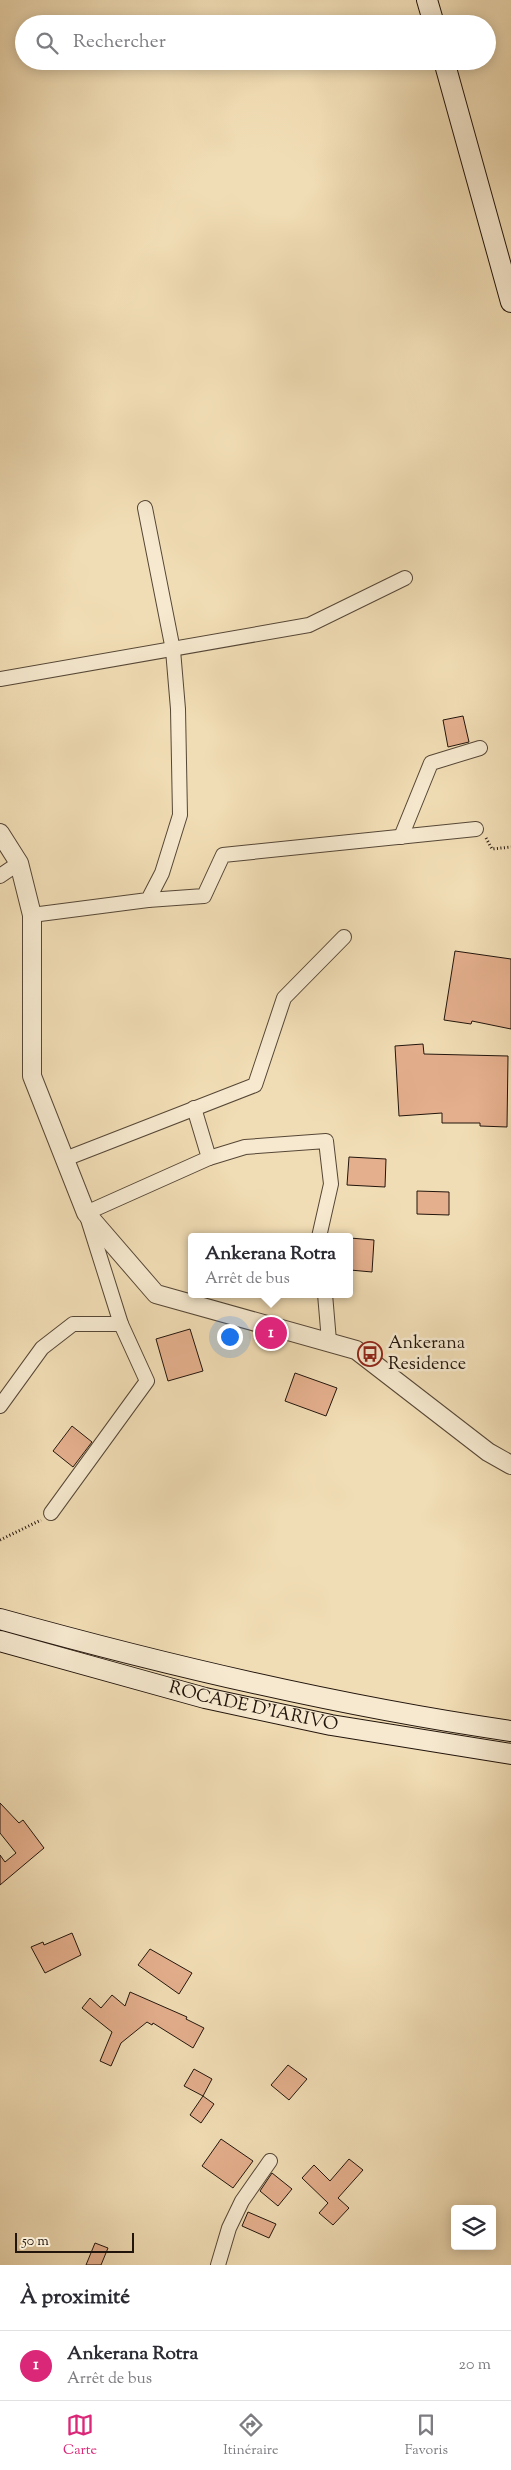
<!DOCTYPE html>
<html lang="fr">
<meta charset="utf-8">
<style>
body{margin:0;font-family:"Sorts Mill Goudy",serif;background:#f7f7f7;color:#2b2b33}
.controls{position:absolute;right:15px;bottom:15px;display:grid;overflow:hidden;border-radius:5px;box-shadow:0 2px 12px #0003}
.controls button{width:45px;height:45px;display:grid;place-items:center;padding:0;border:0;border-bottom:1px solid #e1e1e2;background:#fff;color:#2b2b33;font:25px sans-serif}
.scale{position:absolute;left:15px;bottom:12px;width:119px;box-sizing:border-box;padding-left:5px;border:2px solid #22150c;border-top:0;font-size:14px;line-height:18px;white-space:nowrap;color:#22150c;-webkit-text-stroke:4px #f6e9cf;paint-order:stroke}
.you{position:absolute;left:229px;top:1336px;width:18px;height:18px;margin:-12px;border:4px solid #fff;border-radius:50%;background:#1a73e8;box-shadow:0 0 0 8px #1a73e833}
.badge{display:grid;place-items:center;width:32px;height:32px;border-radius:50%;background:#db2777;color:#fff;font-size:16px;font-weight:700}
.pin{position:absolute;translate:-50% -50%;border:2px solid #fff;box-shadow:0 1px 5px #0006}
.popup{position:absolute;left:188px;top:1233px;width:165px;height:65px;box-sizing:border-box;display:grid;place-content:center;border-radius:5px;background:#fff;filter:drop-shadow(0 1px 4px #0005);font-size:16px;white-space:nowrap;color:#7c7c81}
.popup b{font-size:19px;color:#2b2b33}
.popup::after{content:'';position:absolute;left:50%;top:100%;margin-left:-10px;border:10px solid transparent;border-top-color:#fff}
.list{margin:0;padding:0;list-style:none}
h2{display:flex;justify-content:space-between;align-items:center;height:65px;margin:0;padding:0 20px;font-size:21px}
h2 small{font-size:16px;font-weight:400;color:#7c7c81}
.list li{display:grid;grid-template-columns:32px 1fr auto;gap:15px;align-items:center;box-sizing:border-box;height:70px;padding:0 20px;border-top:1px solid #e1e1e2}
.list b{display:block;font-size:19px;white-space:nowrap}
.list p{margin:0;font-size:16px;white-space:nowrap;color:#7c7c81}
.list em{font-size:16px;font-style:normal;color:#7c7c81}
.icon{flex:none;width:28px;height:28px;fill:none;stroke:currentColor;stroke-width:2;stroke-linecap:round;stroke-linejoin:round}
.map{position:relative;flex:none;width:511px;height:2265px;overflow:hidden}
.search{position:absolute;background:#fff;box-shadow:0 2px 12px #0003;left:15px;right:15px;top:15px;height:55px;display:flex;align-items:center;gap:12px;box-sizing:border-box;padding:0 18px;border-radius:28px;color:#7c7c81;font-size:19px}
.sheet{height:135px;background:#fff}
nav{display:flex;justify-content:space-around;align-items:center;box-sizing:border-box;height:70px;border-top:1px solid #e1e1e2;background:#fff;font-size:14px;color:#7c7c81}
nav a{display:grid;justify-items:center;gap:2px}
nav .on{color:#db2777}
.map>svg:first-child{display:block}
.building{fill:#e4af8d;stroke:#22150c}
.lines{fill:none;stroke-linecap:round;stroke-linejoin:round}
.minor-casing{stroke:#564736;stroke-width:16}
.tertiary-casing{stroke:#564736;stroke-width:20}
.secondary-casing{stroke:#22150c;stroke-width:22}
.path{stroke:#22150c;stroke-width:3;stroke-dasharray:1 2.5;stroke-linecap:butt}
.minor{stroke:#f6e9cf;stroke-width:14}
.tertiary{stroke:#f6e9cf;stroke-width:18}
.secondary{stroke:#f6e9cf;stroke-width:20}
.labels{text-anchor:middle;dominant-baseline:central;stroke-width:5;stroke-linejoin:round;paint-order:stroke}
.poi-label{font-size:18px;fill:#22150c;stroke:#f6e9cf;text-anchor:start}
.street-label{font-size:18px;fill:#22150c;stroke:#f6e9cf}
</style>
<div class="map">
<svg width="511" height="2265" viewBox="0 0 511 2265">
<rect width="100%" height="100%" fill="#f1ddb5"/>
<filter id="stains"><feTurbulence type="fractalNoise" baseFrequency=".004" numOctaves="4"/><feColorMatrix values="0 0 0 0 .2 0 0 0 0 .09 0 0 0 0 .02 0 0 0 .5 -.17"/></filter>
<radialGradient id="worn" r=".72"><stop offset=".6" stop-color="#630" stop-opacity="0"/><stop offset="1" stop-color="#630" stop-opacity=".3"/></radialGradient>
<g class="building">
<path d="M463 716 469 742 448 747 443 720Z"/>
<path d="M455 951 511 959V1029L472 1021 471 1024 444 1020Z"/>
<path d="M423 1044 424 1054 508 1056 507 1127 480 1126V1123H442V1113L399 1116 395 1046Z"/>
<path d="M349 1157 386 1159 385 1187 347 1185Z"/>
<path d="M417 1191 449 1192V1215L417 1214Z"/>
<path d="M350 1238 374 1240 372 1272 350 1270Z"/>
<path d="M190 1329 203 1371 168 1381 156 1339Z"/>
<path d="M295 1373 337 1388 326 1416 285 1401Z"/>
<path d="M72 1426 92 1442 73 1467 53 1451Z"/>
<path d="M0 1803 19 1823 23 1820 44 1848 0 1885V1855L5 1862 16 1853 0 1833Z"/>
<path d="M72 1933 81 1955 45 1973 31 1947 43 1942 44 1945Z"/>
<path d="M150 1949 192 1973 179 1994 138 1965Z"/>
<path d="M130 1992 187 2017 186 2019 204 2028 193 2048 153 2023 152 2025 147 2022 121 2043 111 2066 100 2061 112 2032 82 2008 90 1998 101 2008 112 1995 125 2006Z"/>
<path d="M288 2065 307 2079 289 2100 271 2085Z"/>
<path d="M194 2069 212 2079 203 2096 184 2086Z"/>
<path d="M203 2096 214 2104 201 2123 190 2115Z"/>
<path d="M221 2139 253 2161 233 2188 202 2166Z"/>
<path d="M349 2159 363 2170 338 2198 349 2208 333 2225 319 2213 328 2203 302 2178 314 2165 330 2181Z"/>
<path d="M272 2173 292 2189 278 2206 260 2191Z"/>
<path d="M248 2212 276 2224 269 2238 242 2226Z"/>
<path d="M95 2243 108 2248 101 2265H86Z"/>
</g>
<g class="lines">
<defs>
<g id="minor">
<path d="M0 679 309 625 405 578"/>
<path d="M401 837 431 763 480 748"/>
<path d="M0 876 19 863"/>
<path d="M148 900 204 896 223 855 476 829"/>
<path d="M32 915 148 900 162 873 180 815 178 709 173 650 145 508"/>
<path d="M209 1158 245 1147 326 1141 331 1184 319 1237"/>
<path d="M65 1159 255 1085 284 998 344 937"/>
<path d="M325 1294 329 1341"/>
<path d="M0 1406 42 1348 73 1324H121L86 1213 209 1158 194 1108"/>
<path d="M51 1513 147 1381 121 1324"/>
<path d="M218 2265 229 2228 242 2201 270 2161"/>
</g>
<path id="tertiary" d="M0 833 19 863 32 915V1076L86 1213 156 1294 356 1350 488 1452 511 1465"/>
<g id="secondary">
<path d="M427 0 434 24"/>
<path d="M444 61 511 302"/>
<path d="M0 1619C169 1666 338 1706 511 1731"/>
<path id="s1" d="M0 1641 205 1698 331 1725 511 1754"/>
</g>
</defs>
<use href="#minor" class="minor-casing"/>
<use href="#tertiary" class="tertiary-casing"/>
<use href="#secondary" class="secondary-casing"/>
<g class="path">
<path d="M486 838 492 849 511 847"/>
<path d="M0 1540 41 1520"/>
</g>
<use href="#minor" class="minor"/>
<use href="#tertiary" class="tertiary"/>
<use href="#secondary" class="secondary"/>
</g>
<defs>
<symbol id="bus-ring" viewBox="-11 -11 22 22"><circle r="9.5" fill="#f6e9cf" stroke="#8f2418" stroke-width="1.5"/><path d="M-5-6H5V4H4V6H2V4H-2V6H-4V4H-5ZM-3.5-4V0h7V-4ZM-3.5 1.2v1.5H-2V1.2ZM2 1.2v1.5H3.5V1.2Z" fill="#8f2418"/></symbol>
</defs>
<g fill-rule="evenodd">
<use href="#bus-ring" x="356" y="1340" width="28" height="28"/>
</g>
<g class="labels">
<g class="poi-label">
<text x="388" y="1344">Ankerana<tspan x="388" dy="21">Residence</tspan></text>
</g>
<g class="street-label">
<text stroke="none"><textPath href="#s1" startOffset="262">ROCADE D'IARIVO</textPath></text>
</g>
</g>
<rect width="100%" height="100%" filter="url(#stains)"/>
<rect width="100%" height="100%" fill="url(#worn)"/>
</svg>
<div class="controls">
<button><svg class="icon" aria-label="layers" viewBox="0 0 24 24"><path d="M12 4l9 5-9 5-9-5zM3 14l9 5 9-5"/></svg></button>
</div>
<div class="scale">50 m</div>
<div class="you"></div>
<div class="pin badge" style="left:271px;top:1333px">1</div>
<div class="popup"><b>Ankerana Rotra</b>Arrêt de bus</div>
<div class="search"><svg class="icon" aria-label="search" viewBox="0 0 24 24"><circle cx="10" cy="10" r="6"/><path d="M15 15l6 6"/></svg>Rechercher</div>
</div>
<section class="sheet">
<h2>À proximité<small></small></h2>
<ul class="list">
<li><span class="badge">1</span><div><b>Ankerana Rotra</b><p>Arrêt de bus</p></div><em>20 m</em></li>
</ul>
</section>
<nav>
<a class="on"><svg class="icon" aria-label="map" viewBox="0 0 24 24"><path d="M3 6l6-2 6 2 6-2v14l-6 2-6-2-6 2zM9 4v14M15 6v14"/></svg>Carte</a>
<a><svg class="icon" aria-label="directions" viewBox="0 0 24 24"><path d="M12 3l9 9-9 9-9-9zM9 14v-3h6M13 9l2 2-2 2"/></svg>Itinéraire</a>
<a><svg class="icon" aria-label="saved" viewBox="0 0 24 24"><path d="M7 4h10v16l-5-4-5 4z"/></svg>Favoris</a>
</nav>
